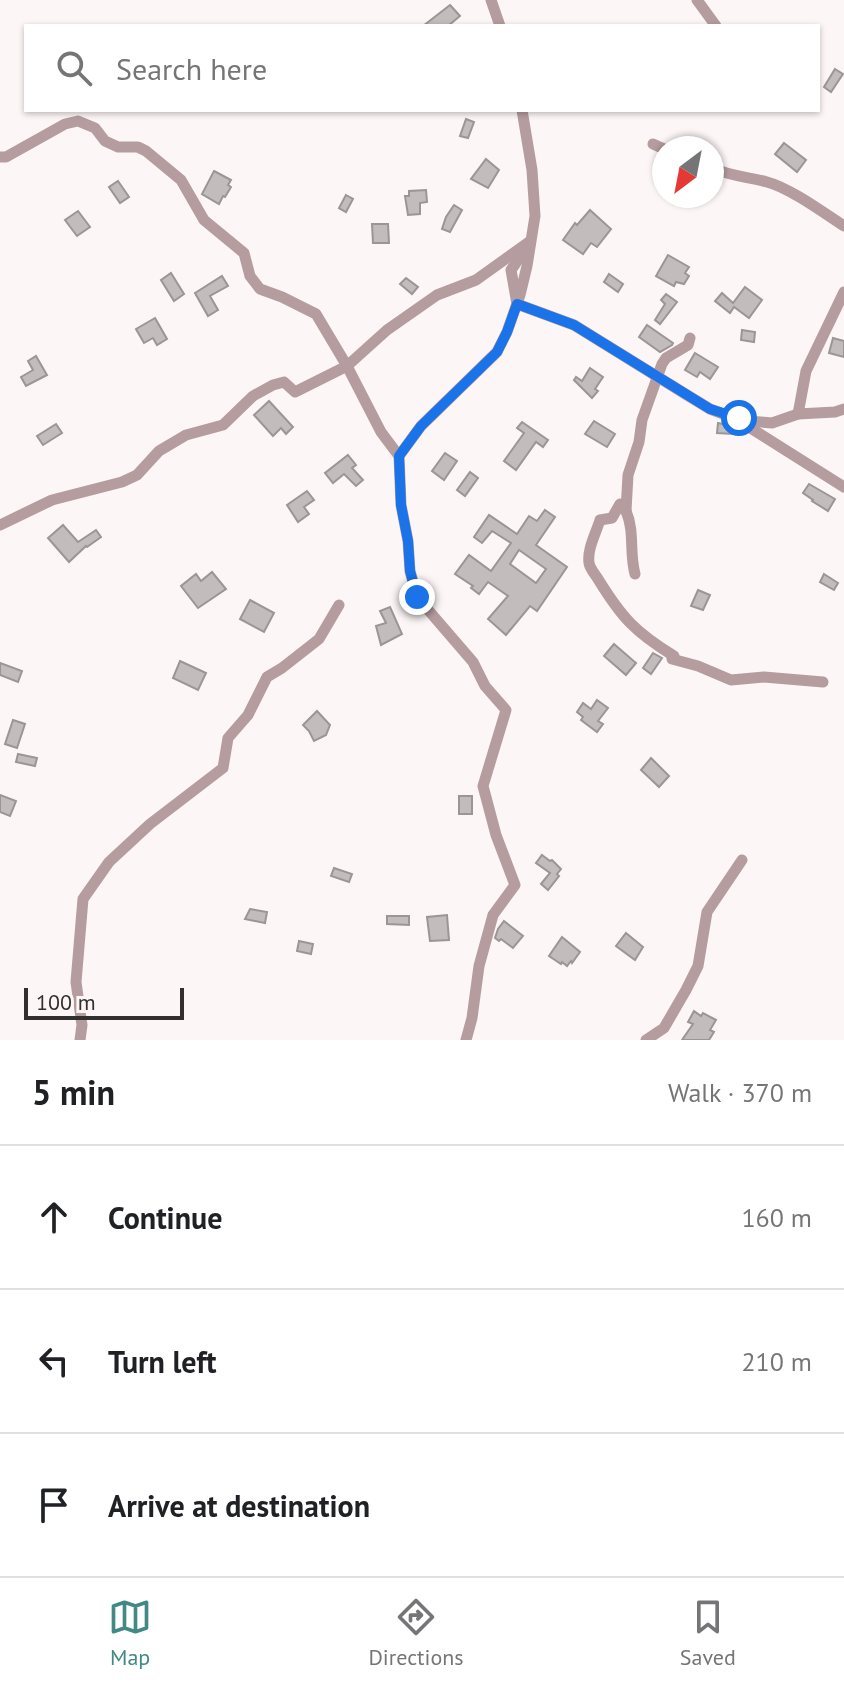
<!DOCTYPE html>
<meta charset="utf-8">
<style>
body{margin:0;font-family:"PT Sans",sans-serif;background:#f6f6f6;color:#202124}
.compass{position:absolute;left:652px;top:136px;width:72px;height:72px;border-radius:50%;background:#fff;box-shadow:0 2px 6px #0004;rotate:212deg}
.scale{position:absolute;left:24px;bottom:20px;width:160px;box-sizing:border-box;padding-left:8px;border:4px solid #322f2f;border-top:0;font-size:22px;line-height:28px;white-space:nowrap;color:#322f2f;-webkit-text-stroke:6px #fdf6f6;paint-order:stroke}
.stop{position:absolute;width:24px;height:24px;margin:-18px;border:6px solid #1a73e8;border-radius:50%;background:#fff}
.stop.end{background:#1a73e8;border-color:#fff;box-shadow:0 2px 8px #0008}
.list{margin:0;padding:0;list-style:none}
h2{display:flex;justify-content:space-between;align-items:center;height:104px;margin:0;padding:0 32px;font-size:34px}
h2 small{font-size:26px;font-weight:400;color:#757577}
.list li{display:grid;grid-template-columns:52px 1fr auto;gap:24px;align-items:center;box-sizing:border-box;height:144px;padding:0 32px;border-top:2px solid #e0e0e0}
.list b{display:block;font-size:30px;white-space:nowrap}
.list em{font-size:26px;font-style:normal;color:#757577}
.icon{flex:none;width:44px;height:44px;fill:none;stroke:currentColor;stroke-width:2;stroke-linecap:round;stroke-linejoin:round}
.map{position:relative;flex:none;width:844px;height:1040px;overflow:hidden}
.search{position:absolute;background:#fff;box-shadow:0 2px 6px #0004;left:24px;right:24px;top:24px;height:88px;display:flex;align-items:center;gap:20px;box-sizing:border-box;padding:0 28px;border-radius:0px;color:#757577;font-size:30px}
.sheet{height:536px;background:#fff}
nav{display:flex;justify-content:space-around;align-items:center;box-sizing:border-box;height:112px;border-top:2px solid #e0e0e0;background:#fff;font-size:22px;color:#757577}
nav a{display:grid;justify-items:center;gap:4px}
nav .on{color:#428986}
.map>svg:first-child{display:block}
.building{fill:#c3bcbd;stroke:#9c9596;stroke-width:2;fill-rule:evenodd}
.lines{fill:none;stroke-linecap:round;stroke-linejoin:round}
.street{stroke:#b59c9f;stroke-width:11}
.route{stroke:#1a73e8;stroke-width:10}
</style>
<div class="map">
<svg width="844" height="1040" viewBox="0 0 844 1040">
<rect width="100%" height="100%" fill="#fdf6f6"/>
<g class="building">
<path d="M450 5 460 16 448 26H423Z"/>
<path d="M835 69 843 74 831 92 824 87Z"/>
<path d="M466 119 474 122 468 138 460 136Z"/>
<path d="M784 143 806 160 797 172 775 154Z"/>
<path d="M486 159 499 170 488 188 471 179Z"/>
<path d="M214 171 231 180 228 185 231 187 225 197 223 196 219 204 202 194Z"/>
<path d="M118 181 129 197 120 203 109 187Z"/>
<path d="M426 190 427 202 420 203V214L408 215 405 196H409V191Z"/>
<path d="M346 195 353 199 346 212 339 208Z"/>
<path d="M454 205 462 210 450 232 442 229 446 217Z"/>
<path d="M590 210 611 229 597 247 591 243 583 254 563 240 575 223 577 225Z"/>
<path d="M78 211 90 227 77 236 65 220Z"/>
<path d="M372 224H388L389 243H373Z"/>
<path d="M668 255 689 267 685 273 689 276 684 284 676 282 674 286 656 276Z"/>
<path d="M171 273 184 294 174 301 161 280Z"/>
<path d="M609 274 623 284 618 292 604 282Z"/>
<path d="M222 276 228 286 210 296 218 310 208 316 195 293Z"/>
<path d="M406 278 418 287 412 294 400 284Z"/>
<path d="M745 287 762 300 749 318 734 307 730 313 715 301 722 293 733 303Z"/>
<path d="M666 294 677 302 660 324 655 320 665 304 661 300Z"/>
<path d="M155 318 167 339 157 345 153 338 144 343 136 329Z"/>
<path d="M647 325 673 343 672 345 660 352 639 337Z"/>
<path d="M742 330 755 332 754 342 741 340Z"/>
<path d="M833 338 844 341V357L829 353Z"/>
<path d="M695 353 718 367 710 379 700 372 697 377 685 370Z"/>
<path d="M36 356 47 375 26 386 21 377 33 370 28 361Z"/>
<path d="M590 368 603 377 595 389 598 391 592 398 574 380 576 377 582 381Z"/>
<path d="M269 401 293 427 286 434 281 428 273 436 254 415Z"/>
<path d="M594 421 615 434 607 447 585 434Z"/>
<path d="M522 422 548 440 543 447 536 442 516 470 504 461 524 433 517 428Z"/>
<path d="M718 423 733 426V434L717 433Z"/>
<path d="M56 424 62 433 43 445 37 436Z"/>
<path d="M445 453 457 461 444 480 432 471Z"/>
<path d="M348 455 356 465 352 468 363 480 356 486 344 474 333 483 325 473Z"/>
<path d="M470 472 478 478 465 496 457 490Z"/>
<path d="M809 484 835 499 828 511 812 501 813 500 803 493Z"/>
<path d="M307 491 314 500 304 507 309 514 298 522 287 505Z"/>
<path d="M545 510 555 517 536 545 567 567 537 611 530 606 506 635 488 619 508 596 488 582 479 594 471 588 473 586 455 574 469 555 491 571 511 543 492 531 482 543 474 537 489 515 517 534 529 516 537 521ZM519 550 546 569 536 583 510 564Z"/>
<path d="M63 525 78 542 96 530 101 537 87 547 86 546 69 562 48 538Z"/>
<path d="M212 572 226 589 198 608 181 586 196 574 201 581Z"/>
<path d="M824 574 838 583 834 590 820 582Z"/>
<path d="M698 590 710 595 703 610 691 606Z"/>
<path d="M250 600 274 613 264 632 240 619Z"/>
<path d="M390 607 402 634 381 645 376 626 386 623 380 611Z"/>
<path d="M614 644 636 663 626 675 604 656Z"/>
<path d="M653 653 662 658 651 674 643 668Z"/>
<path d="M180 661 206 673 198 690 173 678Z"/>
<path d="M0 663 22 671 18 682 0 675Z"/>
<path d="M597 700 608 708 598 721 603 724 597 732 581 720 583 717 577 712 583 703 591 709Z"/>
<path d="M317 711 330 725 326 735 314 741 309 731 303 725Z"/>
<path d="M13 720 25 724 17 748 5 744Z"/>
<path d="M18 754 37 758 35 766 16 762Z"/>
<path d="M651 758 669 776 659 787 641 770Z"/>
<path d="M0 795 16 801 10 816 0 812Z"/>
<rect x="459" y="796" width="13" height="18"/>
<path d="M542 855 550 861 552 860 561 869 557 874 559 876 548 890 541 884 550 873 536 863Z"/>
<path d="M334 868 352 874 349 882 331 876Z"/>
<path d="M250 909 267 912 265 923 245 919Z"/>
<path d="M447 915 449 940 430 941 427 917Z"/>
<path d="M387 916H409V925L387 924Z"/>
<path d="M504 921 523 936 513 948 501 939 499 941 495 938 498 929Z"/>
<path d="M626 933 643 947 635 960 616 946Z"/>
<path d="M562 937 580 952 572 963 571 961 567 966 562 962 561 964 549 956Z"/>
<path d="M299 941 313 944 311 954 297 951Z"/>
<path d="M694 1011 701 1016 703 1013 716 1020 710 1030 714 1032 709 1040H682L693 1024 688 1022Z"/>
</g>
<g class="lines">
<g class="street">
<path d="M491 0 500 26"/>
<path d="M697 0 716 26"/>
<path d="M653 144 664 149"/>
<path d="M0 157H6L65 124 78 121 95 128 105 141 118 147H138L146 151 181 180 204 220 244 253 250 276 260 289 282 297 316 314 347 366 381 432 399 456"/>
<path d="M712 168C730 176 749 177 767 182 790 188 824 213 844 226"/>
<path d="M525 250 511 270 517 304 574 325 687 395 710 409 726 415 749 421 772 423 798 414 835 412 844 409"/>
<path d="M798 414 806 371 844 292"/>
<path d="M741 422 844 487"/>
<path d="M626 511C635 532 629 552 635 574"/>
<path d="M0 525 52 500 122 482 137 475 159 451 186 435 223 425 253 396 273 385 284 382 295 392 347 366 387 330 437 295 476 280 529 242"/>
<path d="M674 656C635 632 622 618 598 579 595 574 590 569 589 563 587 549 596 533 600 520L612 518 620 504 626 511 628 475 639 442 642 420 662 364 666 358 688 345 690 338"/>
<path d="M672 659 698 666 731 680 764 677 823 682"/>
<path d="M80 1040 82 1025 76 982 83 899 109 862 150 824 223 768 228 738 248 715 267 677 282 668 319 639 339 605"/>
<path d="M466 1040 472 1018 479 966 493 915 515 885 496 835 483 786 506 710 485 686 473 662 417 597 410 571 408 541 401 505 399 456 421 426 497 352 507 332 520 295 527 266 535 216 532 170 522 110"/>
<path d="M646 1040 664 1028 686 990 698 966 707 912 742 860"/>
</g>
</g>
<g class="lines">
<path class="route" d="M417 597 410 571 408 541 401 505 399 456 421 426 497 352 507 332 517 304 574 325 710 409 739 418"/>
</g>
</svg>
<svg class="compass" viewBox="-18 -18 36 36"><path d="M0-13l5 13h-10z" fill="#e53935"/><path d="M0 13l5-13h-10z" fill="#757577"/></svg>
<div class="scale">100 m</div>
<div class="stop" style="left:739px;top:418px"></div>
<div class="stop end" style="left:417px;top:597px"></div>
<div class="search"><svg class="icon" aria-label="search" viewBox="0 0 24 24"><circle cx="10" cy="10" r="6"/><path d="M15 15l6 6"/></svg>Search here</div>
</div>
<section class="sheet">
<h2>5 min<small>Walk · 370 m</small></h2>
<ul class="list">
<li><svg class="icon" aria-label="ahead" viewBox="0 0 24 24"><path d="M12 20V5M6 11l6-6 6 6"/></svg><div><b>Continue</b></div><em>160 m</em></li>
<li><svg class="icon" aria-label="left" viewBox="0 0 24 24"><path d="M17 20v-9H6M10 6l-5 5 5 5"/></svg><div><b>Turn left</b></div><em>210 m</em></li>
<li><svg class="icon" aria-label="arrive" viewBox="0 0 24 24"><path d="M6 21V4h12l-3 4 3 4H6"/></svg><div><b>Arrive at destination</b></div></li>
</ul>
</section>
<nav>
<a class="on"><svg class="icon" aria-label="map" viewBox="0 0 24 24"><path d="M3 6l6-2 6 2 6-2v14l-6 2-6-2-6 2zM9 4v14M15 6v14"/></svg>Map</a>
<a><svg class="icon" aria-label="directions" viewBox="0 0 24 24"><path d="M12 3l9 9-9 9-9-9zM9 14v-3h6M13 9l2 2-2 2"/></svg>Directions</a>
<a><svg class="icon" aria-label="saved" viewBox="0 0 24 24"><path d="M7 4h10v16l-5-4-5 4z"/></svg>Saved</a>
</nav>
